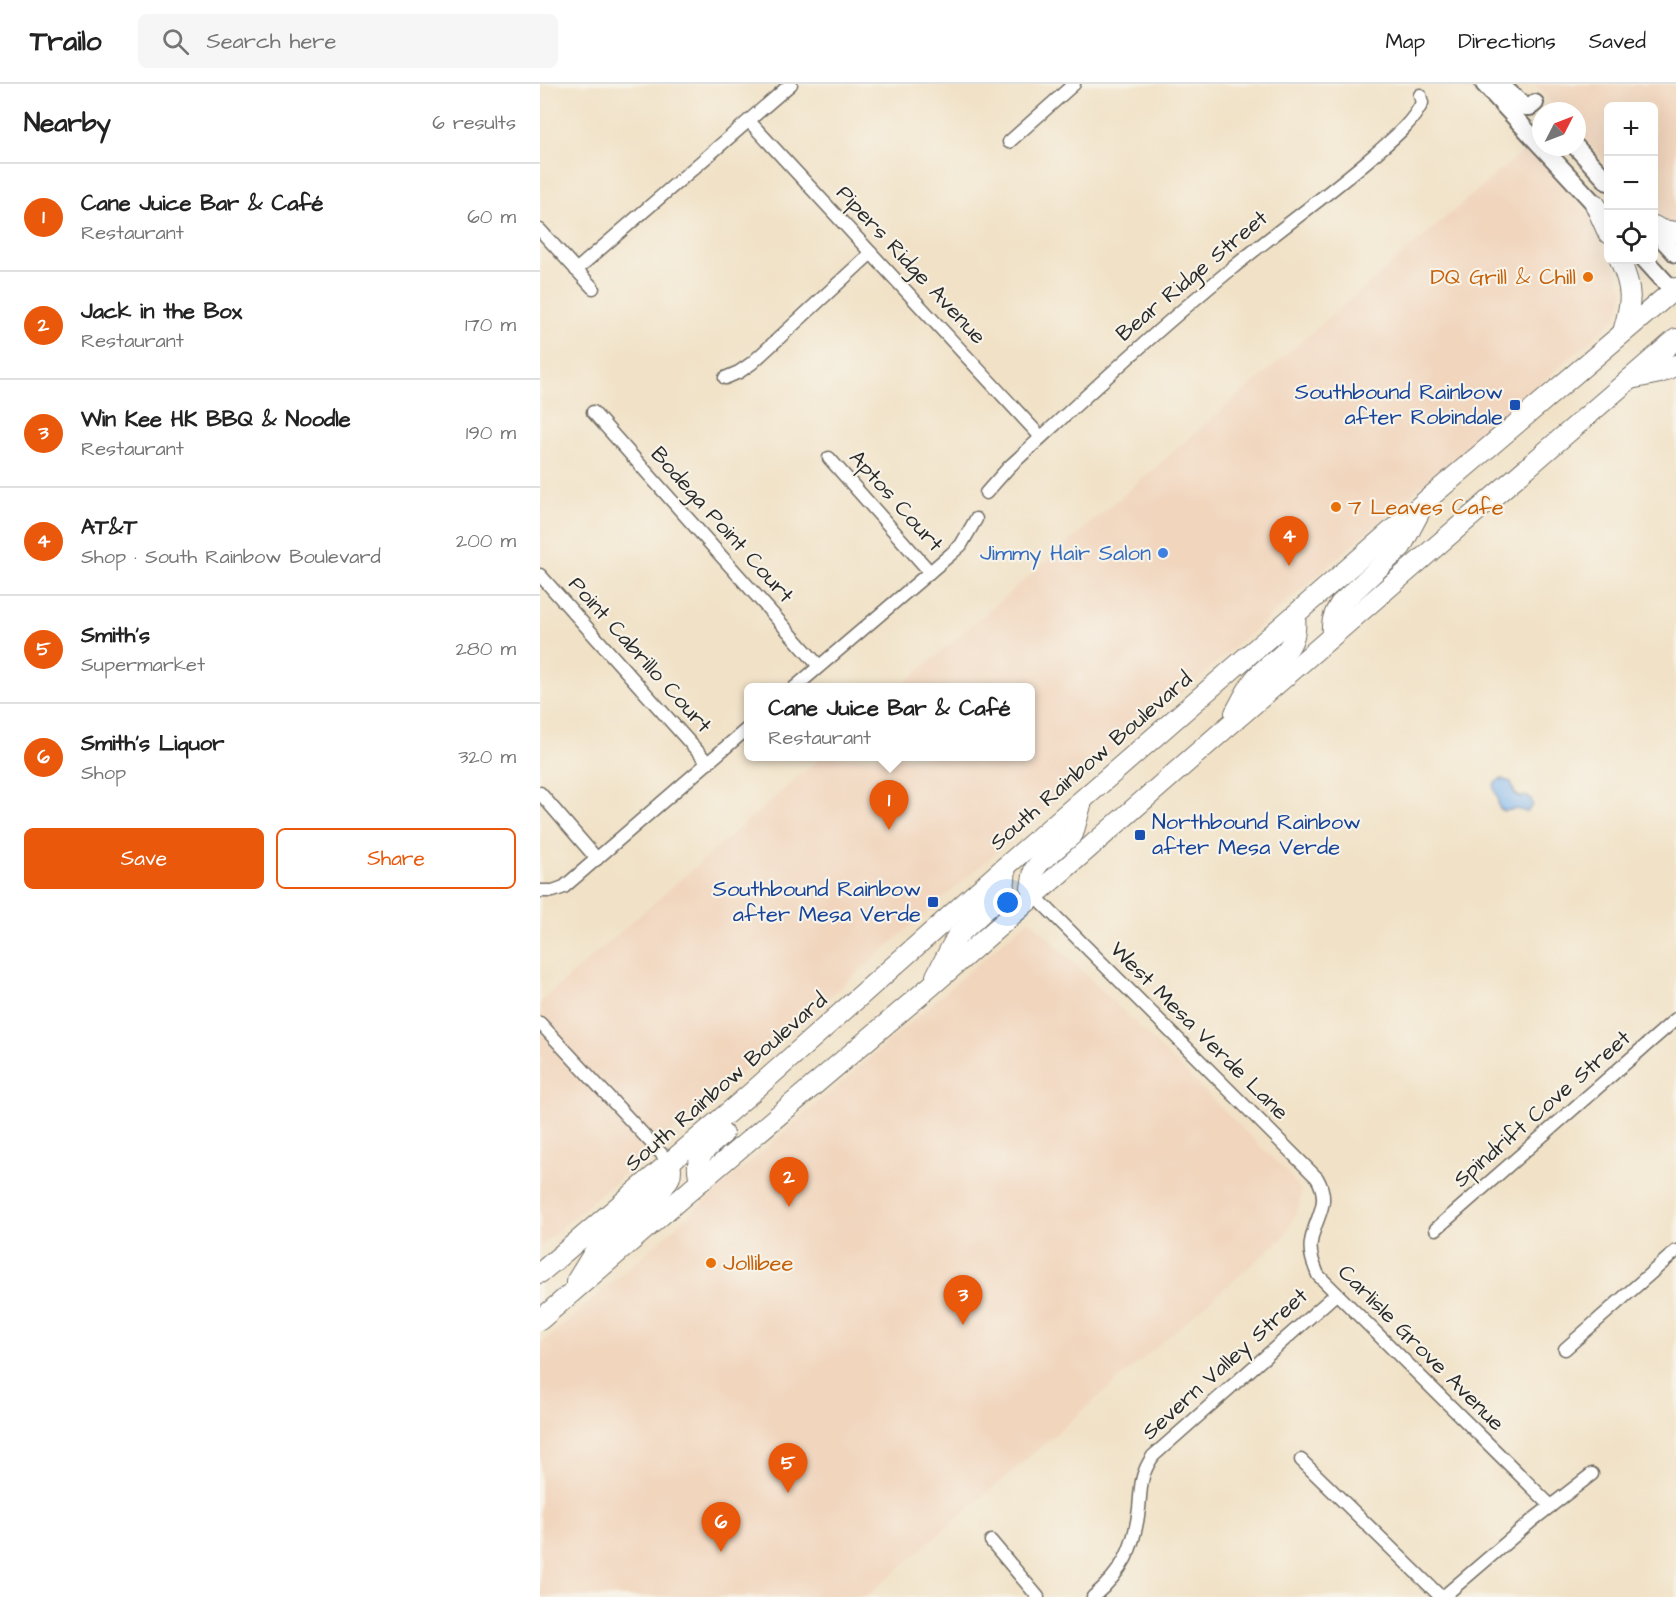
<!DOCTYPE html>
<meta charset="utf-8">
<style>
body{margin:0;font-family:"Architects Daughter",sans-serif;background:#f6f6f6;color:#222}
.controls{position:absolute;right:18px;top:18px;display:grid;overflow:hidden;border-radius:9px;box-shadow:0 6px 24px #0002}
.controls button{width:54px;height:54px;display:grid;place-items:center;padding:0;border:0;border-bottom:2px solid #e0e0e0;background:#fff;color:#222;font:30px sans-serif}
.compass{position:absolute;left:992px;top:18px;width:54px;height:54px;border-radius:50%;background:#fff;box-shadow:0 6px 24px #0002;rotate:48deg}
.you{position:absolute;left:468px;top:819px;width:21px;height:21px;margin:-15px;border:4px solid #fff;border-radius:50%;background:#1a73e8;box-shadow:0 0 0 9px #1a73e833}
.badge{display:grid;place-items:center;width:39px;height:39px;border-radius:50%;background:#ea580c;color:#fff;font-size:20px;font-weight:700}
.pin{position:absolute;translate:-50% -50px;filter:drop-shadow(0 2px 3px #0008)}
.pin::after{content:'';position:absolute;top:32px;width:21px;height:18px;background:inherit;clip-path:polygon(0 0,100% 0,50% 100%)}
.popup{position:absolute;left:204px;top:599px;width:291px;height:78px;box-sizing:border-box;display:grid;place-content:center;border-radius:9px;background:#fff;filter:drop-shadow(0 2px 4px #0005);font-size:20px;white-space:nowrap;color:#767676}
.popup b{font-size:22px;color:#222}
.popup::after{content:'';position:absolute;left:50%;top:100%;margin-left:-12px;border:12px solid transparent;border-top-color:#fff}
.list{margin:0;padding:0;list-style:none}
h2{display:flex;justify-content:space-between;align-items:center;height:78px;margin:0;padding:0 24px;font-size:26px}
h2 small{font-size:20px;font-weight:400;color:#767676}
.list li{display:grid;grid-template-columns:39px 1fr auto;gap:18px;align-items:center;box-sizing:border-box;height:108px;padding:0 24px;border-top:2px solid #e0e0e0}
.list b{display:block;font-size:22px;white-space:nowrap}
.list p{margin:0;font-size:20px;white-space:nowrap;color:#767676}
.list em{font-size:20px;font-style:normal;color:#767676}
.actions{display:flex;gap:12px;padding:18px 24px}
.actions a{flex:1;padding:14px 0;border:2px solid #ea580c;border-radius:9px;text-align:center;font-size:21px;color:#ea580c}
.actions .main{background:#ea580c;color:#fff}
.icon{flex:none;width:33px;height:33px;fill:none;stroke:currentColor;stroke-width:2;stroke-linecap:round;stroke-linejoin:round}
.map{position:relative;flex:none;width:1136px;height:1513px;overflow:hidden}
header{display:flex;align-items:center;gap:36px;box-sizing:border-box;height:84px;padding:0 30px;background:#fff;border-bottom:2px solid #e0e0e0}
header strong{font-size:28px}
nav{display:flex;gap:33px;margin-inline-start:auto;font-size:21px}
.search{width:420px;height:54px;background:#f6f6f6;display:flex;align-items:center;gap:15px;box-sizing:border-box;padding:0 21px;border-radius:9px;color:#767676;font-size:22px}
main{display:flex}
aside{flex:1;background:#fff}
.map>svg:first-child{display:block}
.built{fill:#f1d5bd}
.water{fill:#83b8f1;stroke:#57728e;stroke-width:1.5}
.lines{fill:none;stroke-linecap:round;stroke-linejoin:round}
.street-casing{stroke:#706b62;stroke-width:15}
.secondary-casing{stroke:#706b62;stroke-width:20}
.primary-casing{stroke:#706b62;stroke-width:22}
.street{stroke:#fff;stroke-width:12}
.secondary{stroke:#fff;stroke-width:16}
.primary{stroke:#fff;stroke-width:20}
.food-dot{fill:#e8710a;stroke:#f7f3e8;stroke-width:2}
.transit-dot{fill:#1a4fb4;stroke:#f7f3e8;stroke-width:2}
.shop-dot{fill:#3f7fe0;stroke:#f7f3e8;stroke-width:2}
.labels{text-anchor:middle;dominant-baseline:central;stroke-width:4.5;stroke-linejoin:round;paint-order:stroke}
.street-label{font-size:22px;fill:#2b2b2b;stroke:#f7f3e8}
.food-label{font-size:22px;fill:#c56008;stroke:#f7f3e8;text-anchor:start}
.transit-label{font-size:22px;fill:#164399;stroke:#f7f3e8;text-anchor:end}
.shop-label{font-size:22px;fill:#366cbe;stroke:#f7f3e8;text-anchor:end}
</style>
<header>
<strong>Trailo</strong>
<div class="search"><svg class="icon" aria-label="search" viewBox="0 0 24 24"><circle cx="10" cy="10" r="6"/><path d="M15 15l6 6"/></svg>Search here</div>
<nav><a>Map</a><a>Directions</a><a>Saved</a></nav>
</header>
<main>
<aside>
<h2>Nearby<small>6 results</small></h2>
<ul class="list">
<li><span class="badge">1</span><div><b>Cane Juice Bar &amp; Café</b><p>Restaurant</p></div><em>60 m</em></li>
<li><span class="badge">2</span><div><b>Jack in the Box</b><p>Restaurant</p></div><em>170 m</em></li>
<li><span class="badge">3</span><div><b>Win Kee HK BBQ &amp; Noodle</b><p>Restaurant</p></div><em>190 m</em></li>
<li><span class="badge">4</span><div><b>AT&amp;T</b><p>Shop · South Rainbow Boulevard</p></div><em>200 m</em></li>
<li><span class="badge">5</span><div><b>Smith's</b><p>Supermarket</p></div><em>280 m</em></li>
<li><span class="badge">6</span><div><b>Smith's Liquor</b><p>Shop</p></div><em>320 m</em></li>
</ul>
<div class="actions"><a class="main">Save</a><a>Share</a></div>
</aside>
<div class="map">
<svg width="1136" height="1513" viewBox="0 0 1136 1513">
<rect width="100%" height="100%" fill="#f7f3e8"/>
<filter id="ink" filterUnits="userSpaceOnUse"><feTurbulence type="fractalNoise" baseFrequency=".0167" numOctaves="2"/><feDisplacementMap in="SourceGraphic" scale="12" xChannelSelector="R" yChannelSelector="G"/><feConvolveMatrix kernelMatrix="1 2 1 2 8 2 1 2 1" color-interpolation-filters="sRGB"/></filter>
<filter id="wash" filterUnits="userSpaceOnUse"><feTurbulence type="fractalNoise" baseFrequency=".008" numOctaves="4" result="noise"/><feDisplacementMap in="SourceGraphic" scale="24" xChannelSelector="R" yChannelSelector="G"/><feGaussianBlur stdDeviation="1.35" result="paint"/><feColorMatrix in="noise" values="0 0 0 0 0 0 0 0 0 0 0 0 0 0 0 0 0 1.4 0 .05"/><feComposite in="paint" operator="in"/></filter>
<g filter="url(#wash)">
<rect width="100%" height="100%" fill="#f1e2c7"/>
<g class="built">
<path d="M994 0H1136V141L1131 140 1117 134 1114 130V22H1068V81L1037 47V27H1019Z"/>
<path d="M989 62 1052 134 1068 171V176H1071L1084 206 1078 232 0 1162V918L281 673 490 672V604L360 603Z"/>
<path d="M489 835 750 1091 761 1107 759 1122 744 1153 326 1513H0V1261Z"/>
</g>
<path class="water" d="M961 695 971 698 975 710 980 713 988 712 991 715 993 721 987 728 976 725 964 727 959 724C958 721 958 718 958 715 956 705 948 702 961 695Z"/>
</g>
<g filter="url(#ink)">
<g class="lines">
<defs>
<g id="street">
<path d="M209 37 501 353"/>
<path d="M469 58 534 0"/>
<path d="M0 146 53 204"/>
<path d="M36 186 251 0"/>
<path d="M185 294 199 288 212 279 331 169"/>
<path d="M53 328 279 582"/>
<path d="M289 374 390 488"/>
<path d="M446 409 469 383C542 316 613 249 690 186 737 147 787 112 833 72 851 56 871 41 882 19L880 11"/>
<path d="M0 491 168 679"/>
<path d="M254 604 411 470 421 461 436 435"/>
<path d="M0 709 57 775"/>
<path d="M0 807H13L24 803 208 644"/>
<path d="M495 812 777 1094C792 1120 775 1132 771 1158 769 1169 774 1181 778 1191L1011 1422"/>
<path d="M0 939 130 1079"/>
<path d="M896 1145 1136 935"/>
<path d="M1025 1265 1136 1167"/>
<path d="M761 1376 901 1513"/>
<path d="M451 1457 498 1513"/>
<path d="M553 1513C583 1487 594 1465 599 1425 601 1403 600 1391 613 1372L796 1210"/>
<path d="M903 1513 994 1435 1052 1390"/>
</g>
<g id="secondary">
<path d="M944 0 1001 62"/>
<path d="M960 0 985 23H990L995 19"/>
<path d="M1002 63 1062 128"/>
<path d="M1036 63 1068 98"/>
<path d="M1114 146 1136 170"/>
<path d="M1105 176 1136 210"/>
</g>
<g id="primary">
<path d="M1055 120 1068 149"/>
<path d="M1114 142 1121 146 1136 148"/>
<path d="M1080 176C1093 206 1092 217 1083 248"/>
<path d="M1090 295 1120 289 1136 281"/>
<path d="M792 552C791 539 793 531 800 520L861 463 879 429"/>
<path d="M695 629C701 618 707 606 714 596 734 571 759 571 755 532"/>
<path d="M495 812 491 804 494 786 500 778 533 750 542 717"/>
<path d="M396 892 417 852 459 813C465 803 466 795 465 783"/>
<path d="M161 1097C151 1073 166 1065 183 1050"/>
<path d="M0 1189 211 1009 465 783 889 414 1136 204"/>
<path d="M36 1198 58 1162 122 1105C129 1096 133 1091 130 1079"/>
<path d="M0 1236 161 1097 391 902 686 644 1136 255"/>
</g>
</defs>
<use href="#street" class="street-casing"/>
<use href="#secondary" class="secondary-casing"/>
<use href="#primary" class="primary-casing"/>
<use href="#street" class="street"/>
<use href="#secondary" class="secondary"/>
<use href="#primary" class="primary"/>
</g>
</g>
<g class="food-dot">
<circle cx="1048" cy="193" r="6"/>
<circle cx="796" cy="423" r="6"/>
<circle cx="171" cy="1179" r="6"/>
</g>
<g class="transit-dot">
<rect x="969" y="315" width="12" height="12" rx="3"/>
<rect x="594" y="745" width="12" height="12" rx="3"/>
<rect x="387" y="812" width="12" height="12" rx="3"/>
</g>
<circle class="shop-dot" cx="623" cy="469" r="6"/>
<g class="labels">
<g class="street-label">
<text transform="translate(371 181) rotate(47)">Pipers Ridge Avenue</text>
<text transform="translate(652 192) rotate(-40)">Bear Ridge Street</text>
<text transform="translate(356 417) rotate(48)">Aptos Court</text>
<text transform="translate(182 441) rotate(48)">Bodega Point Court</text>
<text transform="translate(100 571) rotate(48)">Point Cabrillo Court</text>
<text transform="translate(551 677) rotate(-41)">South Rainbow Boulevard</text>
<text transform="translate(659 947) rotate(45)">West Mesa Verde Lane</text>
<text transform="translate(186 998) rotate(-41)">South Rainbow Boulevard</text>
<text transform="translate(1002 1025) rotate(-41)">Spindrift Cove Street</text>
<text transform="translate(881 1264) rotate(45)">Carlisle Grove Avenue</text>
<text transform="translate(685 1280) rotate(-42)">Severn Valley Street</text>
</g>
<g class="food-label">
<text x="1036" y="193" text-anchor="end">DQ Grill &amp; Chill</text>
<text x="808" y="423">7 Leaves Cafe</text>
<text x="183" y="1179">Jollibee</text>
</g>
<g class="transit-label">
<text x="963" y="308">Southbound Rainbow<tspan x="963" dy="25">after Robindale</tspan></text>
<text x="612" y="738" text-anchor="start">Northbound Rainbow<tspan x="612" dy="25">after Mesa Verde</tspan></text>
<text x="381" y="805">Southbound Rainbow<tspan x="381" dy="25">after Mesa Verde</tspan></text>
</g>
<g class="shop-label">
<text x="611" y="469">Jimmy Hair Salon</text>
</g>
</g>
</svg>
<div class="controls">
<button>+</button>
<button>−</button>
<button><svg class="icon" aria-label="locate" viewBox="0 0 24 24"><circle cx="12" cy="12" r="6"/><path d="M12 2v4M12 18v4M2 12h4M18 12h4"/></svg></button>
</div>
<svg class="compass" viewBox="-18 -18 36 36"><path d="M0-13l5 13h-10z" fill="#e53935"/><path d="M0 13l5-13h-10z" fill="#767676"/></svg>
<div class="you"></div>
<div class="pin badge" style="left:349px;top:746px">1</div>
<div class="popup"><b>Cane Juice Bar &amp; Café</b>Restaurant</div>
<div class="pin badge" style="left:249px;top:1123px">2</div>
<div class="pin badge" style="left:423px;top:1241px">3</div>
<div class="pin badge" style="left:749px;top:482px">4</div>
<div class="pin badge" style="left:248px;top:1409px">5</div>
<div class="pin badge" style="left:181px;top:1468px">6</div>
</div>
</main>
